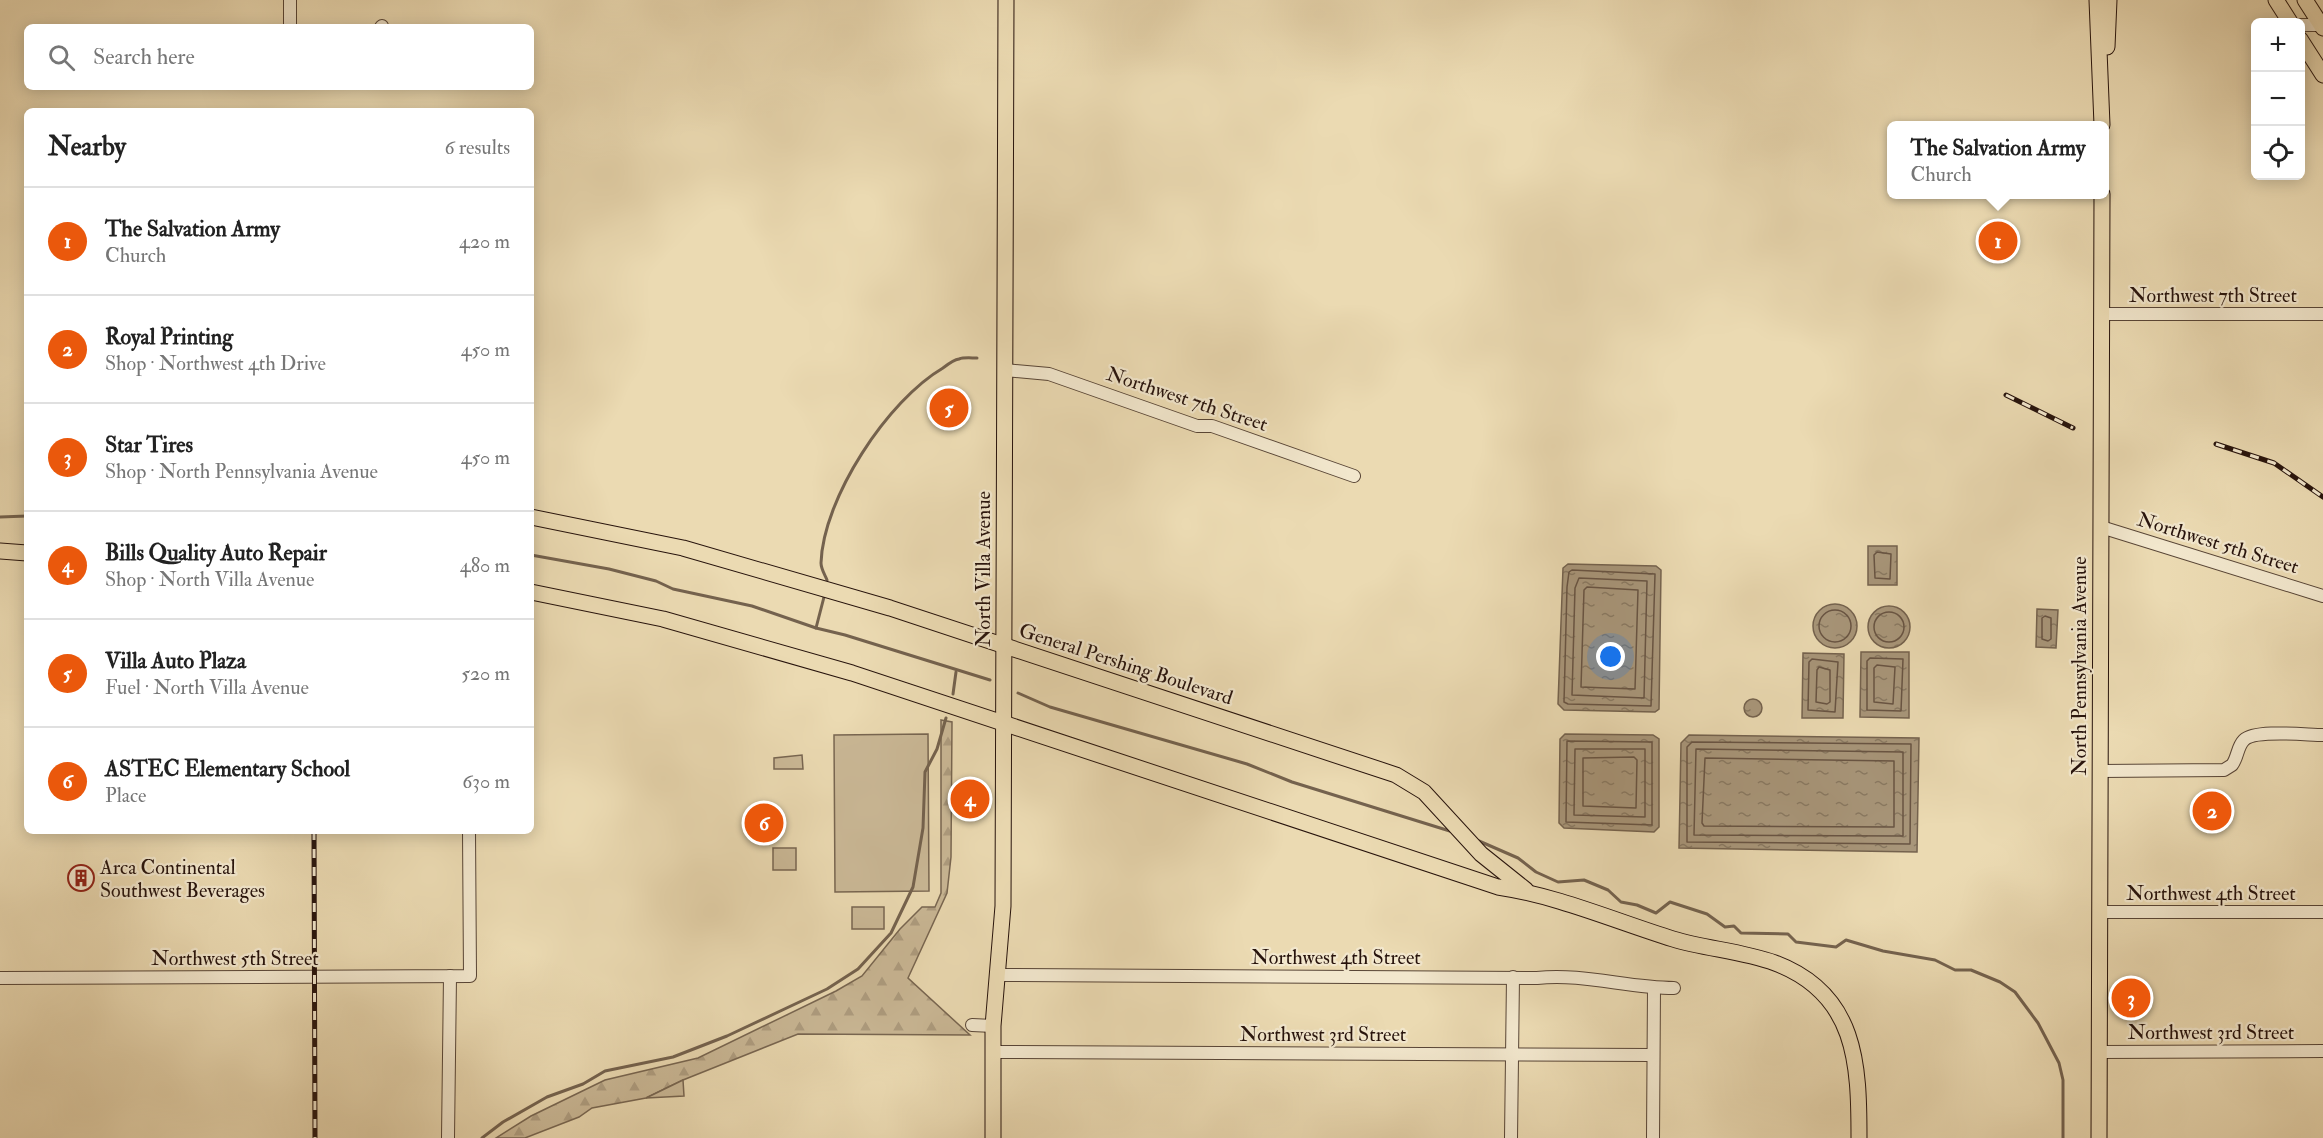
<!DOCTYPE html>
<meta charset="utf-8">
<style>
body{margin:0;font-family:"IM FELL Double Pica",serif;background:#f2f2f2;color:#222}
.controls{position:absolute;right:18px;top:18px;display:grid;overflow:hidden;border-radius:9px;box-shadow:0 3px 15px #0003}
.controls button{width:54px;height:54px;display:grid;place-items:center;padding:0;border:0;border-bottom:2px solid #e0e0e0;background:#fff;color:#222;font:30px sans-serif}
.you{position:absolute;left:1611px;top:657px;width:21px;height:21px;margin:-15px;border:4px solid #fff;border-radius:50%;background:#1a73e8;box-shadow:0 0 0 9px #1a73e833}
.badge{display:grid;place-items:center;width:39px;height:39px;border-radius:50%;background:#ea580c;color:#fff;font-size:20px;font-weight:700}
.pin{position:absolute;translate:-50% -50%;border:3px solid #fff;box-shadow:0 2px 6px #0006}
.popup{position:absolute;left:1887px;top:121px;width:222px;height:78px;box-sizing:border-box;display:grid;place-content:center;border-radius:9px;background:#fff;filter:drop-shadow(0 2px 4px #0005);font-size:20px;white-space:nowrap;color:#767676}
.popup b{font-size:22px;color:#222}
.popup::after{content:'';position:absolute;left:50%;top:100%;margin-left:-12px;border:12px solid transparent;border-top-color:#fff}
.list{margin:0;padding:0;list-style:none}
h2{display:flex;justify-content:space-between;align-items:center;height:78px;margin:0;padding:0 24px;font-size:26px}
h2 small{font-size:20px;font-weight:400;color:#767676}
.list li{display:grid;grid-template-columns:39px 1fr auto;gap:18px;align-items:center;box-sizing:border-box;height:108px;padding:0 24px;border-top:2px solid #e0e0e0}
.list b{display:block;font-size:22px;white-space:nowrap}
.list p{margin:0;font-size:20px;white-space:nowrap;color:#767676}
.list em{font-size:20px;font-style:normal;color:#767676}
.icon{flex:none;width:33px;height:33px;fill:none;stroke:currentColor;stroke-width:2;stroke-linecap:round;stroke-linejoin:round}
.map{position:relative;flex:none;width:2323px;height:1138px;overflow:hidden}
.search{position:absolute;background:#fff;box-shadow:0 3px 15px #0003;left:24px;top:24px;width:510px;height:66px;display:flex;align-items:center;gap:15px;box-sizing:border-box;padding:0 21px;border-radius:9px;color:#767676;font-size:22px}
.panel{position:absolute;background:#fff;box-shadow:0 3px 15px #0003;left:24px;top:108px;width:510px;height:726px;border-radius:9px}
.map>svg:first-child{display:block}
.forest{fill:url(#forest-firs);stroke:#786651;stroke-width:1.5}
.park{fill:#cab896;stroke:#786651;stroke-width:1.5}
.water{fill:url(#water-ripples);stroke:#74624e;stroke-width:1.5}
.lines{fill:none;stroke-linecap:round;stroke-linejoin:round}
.shore{stroke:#685443;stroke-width:1.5}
.stream{stroke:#74624e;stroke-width:3}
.minor-casing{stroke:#584536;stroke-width:14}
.major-casing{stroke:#27130c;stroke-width:17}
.minor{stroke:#f2e7cd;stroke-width:12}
.major{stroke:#ebdab2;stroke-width:15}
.rail-casing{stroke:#27130c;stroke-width:5}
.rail{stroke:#f2e7cd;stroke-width:3;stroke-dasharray:9;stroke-linecap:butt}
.labels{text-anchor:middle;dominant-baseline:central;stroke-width:4.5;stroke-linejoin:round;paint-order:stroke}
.street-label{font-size:20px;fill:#27130c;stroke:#f2e7cd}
.poi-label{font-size:20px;fill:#27130c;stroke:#f2e7cd;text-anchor:start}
</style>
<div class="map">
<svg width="2323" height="1138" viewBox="0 0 2323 1138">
<defs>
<pattern id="forest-firs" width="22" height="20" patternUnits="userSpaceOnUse" patternTransform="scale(1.5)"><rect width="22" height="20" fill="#cab896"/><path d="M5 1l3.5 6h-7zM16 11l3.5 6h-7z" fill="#ae9d80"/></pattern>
<pattern id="water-ripples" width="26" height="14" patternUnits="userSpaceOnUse" patternTransform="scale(1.5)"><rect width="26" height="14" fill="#a8967a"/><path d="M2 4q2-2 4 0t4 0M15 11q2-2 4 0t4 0" fill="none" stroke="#897962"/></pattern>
</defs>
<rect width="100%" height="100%" fill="#ebdab2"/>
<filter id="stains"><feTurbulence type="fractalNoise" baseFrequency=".00333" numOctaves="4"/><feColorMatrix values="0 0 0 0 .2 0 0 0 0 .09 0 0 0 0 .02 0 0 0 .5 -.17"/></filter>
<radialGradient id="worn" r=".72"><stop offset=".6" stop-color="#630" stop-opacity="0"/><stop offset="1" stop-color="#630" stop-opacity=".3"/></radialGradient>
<path class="forest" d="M941 720 952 722 951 857 947 893 908 978 970 1035 798 1034 683 1080 646 1098 592 1108 579 1117 525 1138H496L531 1116 605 1080 698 1058 836 991 862 976 900 929 922 907H935L941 893Z"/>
<g class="park">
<path d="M928 734 929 891 835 892 834 735Z"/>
<path d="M802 755 803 769H774V758Z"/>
<rect x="773" y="848" width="23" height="22"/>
<rect x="852" y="907" width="32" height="22"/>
<path d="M683 1080 684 1096 646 1098Z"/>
</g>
<g class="water">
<rect x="1868" y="546" width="29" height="39"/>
<path d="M1568 564 1656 566 1661 570 1659 709 1655 712 1564 710 1558 704 1563 568Z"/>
<circle cx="1835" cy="626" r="22"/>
<circle cx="1889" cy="627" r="21"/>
<path d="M2037 609 2058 610 2056 648 2036 647Z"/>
<path d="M1861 652H1909V718L1860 717Z"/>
<path d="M1803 653 1844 654 1843 718H1802Z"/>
<circle cx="1753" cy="708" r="9"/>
<path d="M1565 734 1653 735 1659 739V827L1654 832 1564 828 1559 823 1560 739Z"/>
<path d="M1689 735 1919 738 1917 852 1679 848 1681 743Z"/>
</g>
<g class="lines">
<g class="shore">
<path d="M1877 552 1891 554 1890 579 1875 578 1874 555Z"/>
<path d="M1572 570 1655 574 1651 706 1568 704 1564 702 1567 587 1569 572Z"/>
<path d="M1579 578 1647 581 1644 698 1572 695 1575 588Z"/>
<path d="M1587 587 1638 590 1635 689 1581 687 1584 590Z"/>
<circle cx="1835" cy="626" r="16"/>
<circle cx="1889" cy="627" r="15"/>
<path d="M2045 616 2051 618V639L2048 641 2042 639V618Z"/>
<path d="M1870 658 1903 659 1901 711 1867 710V661Z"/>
<path d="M1812 659 1838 662 1835 712 1808 710 1809 662Z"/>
<path d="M1877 665 1895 667 1893 704 1874 702V668Z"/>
<path d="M1819 667 1830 670V702L1827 704 1816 702 1817 670Z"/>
<path d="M1567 741 1652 742V825L1566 822Z"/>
<path d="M1692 742 1911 744 1910 844 1687 842V747Z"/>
<path d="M1575 749H1645V817L1574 815Z"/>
<path d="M1696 749 1903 752V836L1694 835Z"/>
<path d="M1634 757 1637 760 1636 808 1583 806V758Z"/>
<path d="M1705 758 1894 761V827L1704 826 1702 823Z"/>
</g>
<g class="stream">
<path d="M0 517 27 516"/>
<path d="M531 555 609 569 656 581 673 589 752 606 816 628 845 635 990 680"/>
<path d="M827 580C825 575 821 569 821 563 823 498 888 400 943 368 947 365 953 360 959 359 964 357 971 358 977 358"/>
<path d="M816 628 824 597"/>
<path d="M1018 693 1050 707 1247 764 1292 782 1453 832"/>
<path d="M953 694 956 672"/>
<path d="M1479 841 1518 858 1536 872 1558 882 1584 880 1608 890 1621 902 1637 905 1656 913 1670 902 1707 914 1725 927 1734 926 1741 933 1788 934 1796 942 1836 947 1846 940 1883 951 1935 960 1955 970H1971L2000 982 2015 992 2038 1023 2059 1063 2063 1080V1138"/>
<path d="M482 1138 503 1122 547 1097 583 1084 605 1071 673 1057 727 1036 827 989 858 969 891 933 913 887 923 828 925 772 937 749 946 718"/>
</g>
<defs>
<g id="minor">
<path d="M2300 25H2323"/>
<path d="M290 27V0"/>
<path d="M381 27 382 26"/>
<path d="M2102 314H2323"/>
<path d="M1005 370 1049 374 1197 426H1212L1354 476"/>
<path d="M2101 527 2323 596"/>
<path d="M2100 771 2224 770 2232 765C2238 757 2237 747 2244 740 2255 729 2307 735 2323 735"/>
<path d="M2099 912H2323"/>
<path d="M997 975 1537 978C1583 973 1628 988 1674 988"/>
<path d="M0 978 470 976 469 831"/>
<path d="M972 1025 993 1026"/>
<path d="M992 1052 1653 1055"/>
<path d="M2099 1052 2323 1051"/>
<path d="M448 1138 450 976"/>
<path d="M1511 1138 1513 977"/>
<path d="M1653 1138 1654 988"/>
</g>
<g id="major">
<path d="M2097 0 2102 125"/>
<path d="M2276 0 2290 22"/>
<path d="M2305 0 2323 28"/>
<path d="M2300 39 2323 75"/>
<path d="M2107 47 2109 0"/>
<path d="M531 517 683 548 890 608 1396 775 1424 792 1481 854 1526 890"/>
<path d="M0 551 27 553"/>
<path d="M531 592 663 619 852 673 1498 887C1558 896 1615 921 1673 939 1706 949 1742 951 1775 963 1857 994 1859 1064 1859 1138"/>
<path d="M993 1138V1026L1003 906 1006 0"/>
<path d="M2099 1138 2102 194"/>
</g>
</defs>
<use href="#minor" class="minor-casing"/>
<use href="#major" class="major-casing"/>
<use href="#minor" class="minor"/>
<use href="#major" class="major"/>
<defs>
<g id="rail">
<path d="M2006 395 2073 428"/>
<path d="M2216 444 2274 463 2323 497"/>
<path d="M314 831 315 1138"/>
</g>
</defs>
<use href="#rail" class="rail-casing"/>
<use href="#rail" class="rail"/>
</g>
<defs>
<symbol id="building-ring" viewBox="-11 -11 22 22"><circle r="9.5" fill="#f2e7cd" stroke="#8f2418" stroke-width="1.5"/><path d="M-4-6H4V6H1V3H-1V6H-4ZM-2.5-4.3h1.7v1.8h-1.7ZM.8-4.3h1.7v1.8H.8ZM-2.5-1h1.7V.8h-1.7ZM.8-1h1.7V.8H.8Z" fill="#8f2418"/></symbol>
</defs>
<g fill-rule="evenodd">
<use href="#building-ring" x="66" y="863" width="30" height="30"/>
</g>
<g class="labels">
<g class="street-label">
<text x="2213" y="295">Northwest 7th Street</text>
<text transform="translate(1187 399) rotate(18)">Northwest 7th Street</text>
<text transform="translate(2218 543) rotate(17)">Northwest 5th Street</text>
<text transform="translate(983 569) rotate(-90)">North Villa Avenue</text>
<text transform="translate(1126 664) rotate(18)">General Pershing Boulevard</text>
<text transform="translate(2079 666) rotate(-90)">North Pennsylvania Avenue</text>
<text x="2211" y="893">Northwest 4th Street</text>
<text x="1336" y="957">Northwest 4th Street</text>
<text x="235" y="958">Northwest 5th Street</text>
<text x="2211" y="1032">Northwest 3rd Street</text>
<text x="1323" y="1034">Northwest 3rd Street</text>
</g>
<g class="poi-label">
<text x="100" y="867">Arca Continental<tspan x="100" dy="23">Southwest Beverages</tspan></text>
</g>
</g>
<rect width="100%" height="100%" filter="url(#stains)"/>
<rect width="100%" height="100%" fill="url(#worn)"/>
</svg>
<div class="controls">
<button>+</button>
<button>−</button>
<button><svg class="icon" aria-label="locate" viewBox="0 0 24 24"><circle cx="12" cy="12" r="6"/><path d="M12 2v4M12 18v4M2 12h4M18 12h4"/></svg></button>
</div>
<div class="you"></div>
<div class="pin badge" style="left:1998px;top:241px">1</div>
<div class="popup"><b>The Salvation Army</b>Church</div>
<div class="pin badge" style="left:2212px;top:811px">2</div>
<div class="pin badge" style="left:2131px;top:998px">3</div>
<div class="pin badge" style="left:970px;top:799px">4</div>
<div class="pin badge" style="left:949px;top:408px">5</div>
<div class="pin badge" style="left:764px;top:823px">6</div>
<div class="search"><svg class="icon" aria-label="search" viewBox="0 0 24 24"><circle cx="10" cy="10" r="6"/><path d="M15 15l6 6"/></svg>Search here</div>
<section class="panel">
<h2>Nearby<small>6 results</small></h2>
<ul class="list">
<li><span class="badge">1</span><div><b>The Salvation Army</b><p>Church</p></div><em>420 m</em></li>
<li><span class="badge">2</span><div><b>Royal Printing</b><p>Shop · Northwest 4th Drive</p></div><em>450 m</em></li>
<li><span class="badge">3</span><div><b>Star Tires</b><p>Shop · North Pennsylvania Avenue</p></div><em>450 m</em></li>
<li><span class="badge">4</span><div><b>Bills Quality Auto Repair</b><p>Shop · North Villa Avenue</p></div><em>480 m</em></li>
<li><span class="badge">5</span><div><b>Villa Auto Plaza</b><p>Fuel · North Villa Avenue</p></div><em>520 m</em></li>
<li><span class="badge">6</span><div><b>ASTEC Elementary School</b><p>Place</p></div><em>630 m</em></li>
</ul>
</section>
</div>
